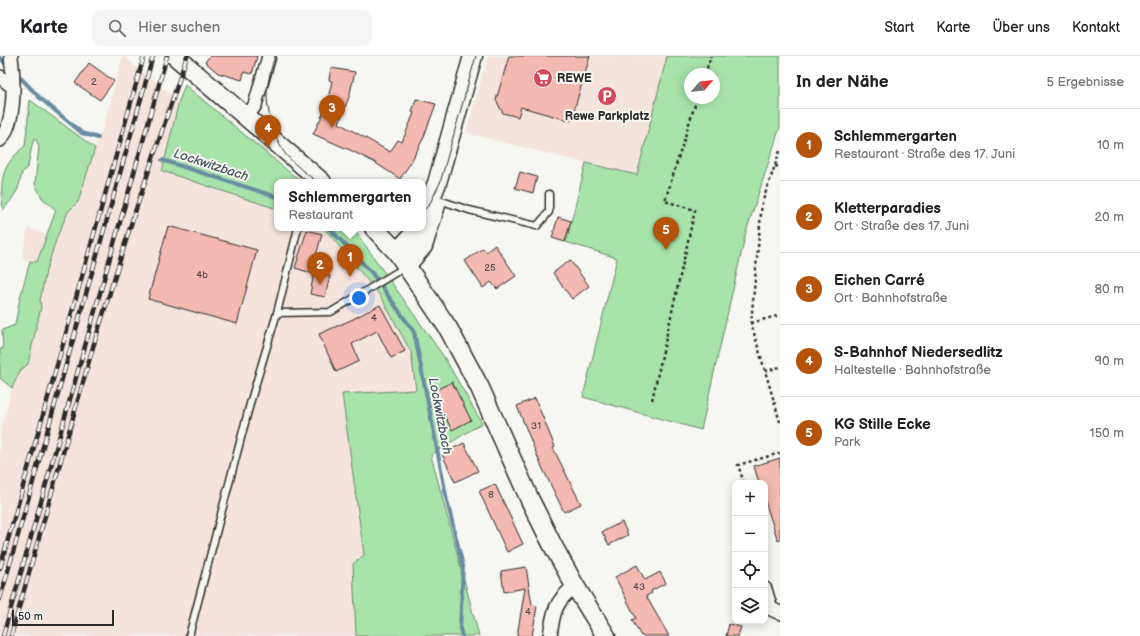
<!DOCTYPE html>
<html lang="de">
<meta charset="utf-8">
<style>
body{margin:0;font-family:"Balsamiq Sans",sans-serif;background:#f6f6f6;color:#202124}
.controls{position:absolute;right:12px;bottom:12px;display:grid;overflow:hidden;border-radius:8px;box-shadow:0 2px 10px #0003}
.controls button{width:36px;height:36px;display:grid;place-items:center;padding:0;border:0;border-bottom:1px solid #e0e0e0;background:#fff;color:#202124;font:20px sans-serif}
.compass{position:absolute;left:684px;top:12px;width:36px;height:36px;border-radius:50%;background:#fff;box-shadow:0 2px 10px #0003;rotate:62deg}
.scale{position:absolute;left:12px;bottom:10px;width:102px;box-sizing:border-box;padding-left:4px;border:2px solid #2b2b2b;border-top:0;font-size:11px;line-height:14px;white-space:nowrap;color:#2b2b2b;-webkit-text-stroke:3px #f6f6f2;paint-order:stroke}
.you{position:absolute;left:359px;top:242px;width:14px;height:14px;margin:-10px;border:3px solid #fff;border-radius:50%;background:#1a73e8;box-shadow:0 0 0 6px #1a73e833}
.badge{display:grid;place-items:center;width:26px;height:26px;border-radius:50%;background:#b45309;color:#fff;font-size:13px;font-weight:700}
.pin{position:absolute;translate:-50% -33px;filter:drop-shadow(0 1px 2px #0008)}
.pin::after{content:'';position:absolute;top:21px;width:14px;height:12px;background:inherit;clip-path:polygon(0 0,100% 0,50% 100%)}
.popup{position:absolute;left:274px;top:123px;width:152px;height:52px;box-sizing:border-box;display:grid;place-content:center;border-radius:8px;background:#fff;filter:drop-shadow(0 1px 3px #0005);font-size:13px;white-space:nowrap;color:#757577}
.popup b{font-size:15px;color:#202124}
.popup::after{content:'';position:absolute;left:50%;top:100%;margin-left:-8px;border:8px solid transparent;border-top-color:#fff}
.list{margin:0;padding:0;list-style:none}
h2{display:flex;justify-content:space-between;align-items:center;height:52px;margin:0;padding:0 16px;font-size:17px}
h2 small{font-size:13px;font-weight:400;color:#757577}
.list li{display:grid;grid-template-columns:26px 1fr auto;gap:12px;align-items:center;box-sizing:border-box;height:72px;padding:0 16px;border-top:1px solid #e0e0e0}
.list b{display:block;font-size:15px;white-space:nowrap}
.list p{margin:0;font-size:13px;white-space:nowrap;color:#757577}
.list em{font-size:13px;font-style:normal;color:#757577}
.icon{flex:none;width:22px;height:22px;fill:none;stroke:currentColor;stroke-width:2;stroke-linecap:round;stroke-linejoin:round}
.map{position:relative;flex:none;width:780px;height:580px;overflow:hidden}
header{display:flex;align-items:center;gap:24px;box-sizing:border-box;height:56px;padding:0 20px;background:#fff;border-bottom:1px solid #e0e0e0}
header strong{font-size:19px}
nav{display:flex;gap:22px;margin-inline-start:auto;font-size:14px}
.search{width:280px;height:36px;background:#f6f6f6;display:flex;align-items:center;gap:10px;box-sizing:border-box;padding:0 14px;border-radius:8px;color:#757577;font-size:15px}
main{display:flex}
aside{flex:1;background:#fff}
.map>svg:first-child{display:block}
.built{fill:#f5e4de}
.green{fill:#a8e3a9;stroke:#6a876a;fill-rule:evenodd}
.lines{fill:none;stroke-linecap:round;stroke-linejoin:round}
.stream{stroke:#698ca3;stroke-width:4}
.building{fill:#f4b9b0;stroke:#2b2b2b}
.lane-casing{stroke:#2b2b2b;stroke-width:9}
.street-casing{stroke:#2b2b2b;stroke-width:16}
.secondary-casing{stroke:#2b2b2b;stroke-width:21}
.path{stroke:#2b2b2b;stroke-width:2.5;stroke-dasharray:3 3;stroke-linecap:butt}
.lane{stroke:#f6f6f2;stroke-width:6}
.street{stroke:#f6f6f2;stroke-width:13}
.secondary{stroke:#f6f6f2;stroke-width:18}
.tram{stroke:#2b2b2b;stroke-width:1}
.rail-casing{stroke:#2b2b2b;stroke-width:4.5}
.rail{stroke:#f6f6f2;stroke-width:3;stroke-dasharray:9;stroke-linecap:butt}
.labels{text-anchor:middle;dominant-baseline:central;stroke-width:4;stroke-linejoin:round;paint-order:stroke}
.number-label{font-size:10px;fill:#5d4e4c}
.poi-label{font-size:12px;font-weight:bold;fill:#2b2b2b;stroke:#f6f6f2;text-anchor:start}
.water-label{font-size:13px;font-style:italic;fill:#45545d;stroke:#f6f6f2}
</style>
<header>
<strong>Karte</strong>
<div class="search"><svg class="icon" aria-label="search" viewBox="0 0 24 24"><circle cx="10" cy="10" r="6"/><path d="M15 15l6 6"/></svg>Hier suchen</div>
<nav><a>Start</a><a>Karte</a><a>Über uns</a><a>Kontakt</a></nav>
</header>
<main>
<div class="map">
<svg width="780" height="580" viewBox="0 0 780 580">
<rect width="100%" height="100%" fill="#f6f6f2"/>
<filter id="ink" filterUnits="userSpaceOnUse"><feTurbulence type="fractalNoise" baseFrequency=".025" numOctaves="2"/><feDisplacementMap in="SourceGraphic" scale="8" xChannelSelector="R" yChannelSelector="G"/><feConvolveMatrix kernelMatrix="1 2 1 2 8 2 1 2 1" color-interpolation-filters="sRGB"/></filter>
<g filter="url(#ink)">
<g class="built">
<path d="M123 0 179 45 162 115 277 153V172H324L381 241 411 296 416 334 342 338 364 500 353 508 356 580H0V377L12 332 20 315 40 245 46 215 57 181 69 156 78 146 95 92 103 73Z"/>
<path d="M488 0H667L637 120 466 77Z"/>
<path d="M28 172 47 179 37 207 22 203Z"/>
</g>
<g class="green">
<path d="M667 0H780V71L746 176 701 374 583 341 617 202 566 186 586 107 637 119ZM690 18H714V42H690Z"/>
<path d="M185 29 301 126H277V153L162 115 179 45Z"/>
<path d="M30 44 95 92 78 146 68 156 57 181 46 215 40 245 41 251 28 308 20 315 12 332 0 322V293H3L2 274 15 269 20 242 30 205 37 206 56 154 42 142 35 128 39 90 35 82 32 89 28 110 22 117 18 133 11 144 3 154C0 123 1 110 25 90Z"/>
<path d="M324 172H353L444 301 482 367 431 399 479 580H356L353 508 364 499 342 338 416 334 411 296 381 241Z"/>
</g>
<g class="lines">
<g class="stream">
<path d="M0 2 8 10"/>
<path d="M16 17 40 42 82 77 98 82"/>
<path d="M162 104 277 141"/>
<path d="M329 172 372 217 414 276 434 377 447 445 463 510 460 573 462 580"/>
</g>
</g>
<g class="building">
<path d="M210 0H257L252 18 244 16 242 24 218 17 205 6Z"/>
<path d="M509 0H590L571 65 521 51 518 61 503 57 496 44Z"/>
<path d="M89 7 114 25 100 44 75 27Z"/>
<path d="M331 12 355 16 349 41 339 67 390 96 398 84 402 86 414 57 412 56 416 43 436 48 423 83 411 106 400 123 374 106 350 94 313 78 322 60 328 43 332 25 329 24Z"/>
<path d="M520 116 537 121 533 137 515 132Z"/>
<path d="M558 161 571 165 565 186 552 182Z"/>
<path d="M168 170 257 194 237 268 148 243Z"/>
<path d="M307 174 322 178 311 217 295 212Z"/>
<path d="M495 189 516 220 497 233 491 226 483 232 465 205 483 192 486 196Z"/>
<path d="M570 204 589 230 572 243 553 217Z"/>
<path d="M314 217 330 220 325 241 310 238Z"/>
<path d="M380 249 405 295 391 302 377 275 352 288 359 305 336 316 319 278 351 264Z"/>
<path d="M452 326 471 364 452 374 432 336Z"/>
<path d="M535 342 555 391 553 392 581 448 564 456 541 409 517 350Z"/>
<path d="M464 387 478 415 455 426 442 398Z"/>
<path d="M780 402V484L778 485 765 445V427H759L754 410Z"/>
<path d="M495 428 523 488 507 496 479 435Z"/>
<path d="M622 466 628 479 609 489 602 476Z"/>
<path d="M637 509 645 524 660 516 666 527 651 535 652 537 646 540 669 580H641L632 564 636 562 615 521Z"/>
<path d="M526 511 532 549 537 550 532 580H517L525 532 504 536 501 515Z"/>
<path d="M729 568 741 571 738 580H726Z"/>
</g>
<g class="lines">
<defs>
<g id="lane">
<path d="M436 143 469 154 537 170 549 156V138"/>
<path d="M277 257 298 172"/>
<path d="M189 580 251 344 277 257 331 256 405 211"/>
</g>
<g id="street">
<path d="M0 21 12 30"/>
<path d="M247 61 255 49 269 0"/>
<path d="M0 84C16 66 14 24 11 0"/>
<path d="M765 533 771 553 780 557"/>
<path d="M550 580C553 557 555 545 575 530"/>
</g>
<g id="secondary">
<path d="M175 0 322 126"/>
<path d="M423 161 437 127 473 0"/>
<path d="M374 172 397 196 448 272 480 332 530 444 552 488 575 530 606 580"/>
<path d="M397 196 410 182 418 172"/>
<path d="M406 210 423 190 436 149"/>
</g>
</defs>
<use href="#lane" class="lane-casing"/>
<use href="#street" class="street-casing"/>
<use href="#secondary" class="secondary-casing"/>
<g class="path">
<path d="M705 18 711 0"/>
<path d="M780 95 762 147 751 267 780 366"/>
<path d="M775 110 780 111"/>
<path d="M751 267 780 259"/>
<path d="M765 315 780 311"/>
<path d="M652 344 695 154 665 145 697 42"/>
<path d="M744 427 738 409 780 397"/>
</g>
<use href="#lane" class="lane"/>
<use href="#street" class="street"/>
<use href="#secondary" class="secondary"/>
<g class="tram">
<path d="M275 0C271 12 268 24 267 36 266 54 275 86 287 100 296 110 307 118 317 126"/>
<path d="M423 155 429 149 440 127 476 0"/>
</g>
<defs>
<g id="rail">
<path d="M0 512 144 0"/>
<path d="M0 543 153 0"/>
<path d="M3 580 167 0"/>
<path d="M11 580 93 291 133 162 187 0"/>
</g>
</defs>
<use href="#rail" class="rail-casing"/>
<use href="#rail" class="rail"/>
</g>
</g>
<defs>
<symbol id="supermarket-disc" viewBox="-11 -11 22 22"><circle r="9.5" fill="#d1495b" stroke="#f6f6f2"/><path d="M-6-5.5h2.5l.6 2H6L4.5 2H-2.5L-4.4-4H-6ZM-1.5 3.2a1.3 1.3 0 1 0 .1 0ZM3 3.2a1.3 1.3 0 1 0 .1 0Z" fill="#fff"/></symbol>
<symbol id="parking-disc" viewBox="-11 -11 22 22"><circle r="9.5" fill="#d1495b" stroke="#f6f6f2"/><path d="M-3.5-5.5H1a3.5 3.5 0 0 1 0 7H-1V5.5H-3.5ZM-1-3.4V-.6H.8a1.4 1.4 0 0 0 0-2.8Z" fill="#fff"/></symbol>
</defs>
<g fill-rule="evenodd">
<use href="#supermarket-disc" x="532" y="11" width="22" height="22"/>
<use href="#parking-disc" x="596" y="29" width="22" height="22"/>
</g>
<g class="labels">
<g class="number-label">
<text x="94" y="26">2</text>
<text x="490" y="212">25</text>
<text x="202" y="219">4b</text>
<text x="374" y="262">4</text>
<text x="536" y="370">31</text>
<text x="491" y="439">8</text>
<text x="639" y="531">43</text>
<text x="528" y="556">4</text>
</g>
<g class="poi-label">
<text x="557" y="22">REWE</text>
<text x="607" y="60" text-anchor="middle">Rewe Parkplatz</text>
</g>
<g class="water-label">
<text transform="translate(211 109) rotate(18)">Lockwitzbach</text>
<text transform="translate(440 360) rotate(79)">Lockwitzbach</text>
</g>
</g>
</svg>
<div class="controls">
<button>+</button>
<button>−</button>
<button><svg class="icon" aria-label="locate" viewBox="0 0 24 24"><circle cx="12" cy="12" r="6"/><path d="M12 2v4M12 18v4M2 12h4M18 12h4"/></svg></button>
<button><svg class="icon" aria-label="layers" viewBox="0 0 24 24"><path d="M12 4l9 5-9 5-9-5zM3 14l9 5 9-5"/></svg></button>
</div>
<svg class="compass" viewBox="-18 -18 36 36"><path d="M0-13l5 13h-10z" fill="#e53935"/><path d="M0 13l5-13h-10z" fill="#757577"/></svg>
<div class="scale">50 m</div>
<div class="you"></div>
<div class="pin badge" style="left:350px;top:221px">1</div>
<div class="popup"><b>Schlemmergarten</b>Restaurant</div>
<div class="pin badge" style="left:320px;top:229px">2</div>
<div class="pin badge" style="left:332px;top:72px">3</div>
<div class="pin badge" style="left:268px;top:92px">4</div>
<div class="pin badge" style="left:666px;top:194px">5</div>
</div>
<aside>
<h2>In der Nähe<small>5 Ergebnisse</small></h2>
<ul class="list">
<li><span class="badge">1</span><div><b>Schlemmergarten</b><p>Restaurant · Straße des 17. Juni</p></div><em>10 m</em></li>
<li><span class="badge">2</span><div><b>Kletterparadies</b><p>Ort · Straße des 17. Juni</p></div><em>20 m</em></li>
<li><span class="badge">3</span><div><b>Eichen Carré</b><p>Ort · Bahnhofstraße</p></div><em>80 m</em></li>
<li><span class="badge">4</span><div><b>S-Bahnhof Niedersedlitz</b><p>Haltestelle · Bahnhofstraße</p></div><em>90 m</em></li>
<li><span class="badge">5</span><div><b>KG Stille Ecke</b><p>Park</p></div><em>150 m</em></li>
</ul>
</aside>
</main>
